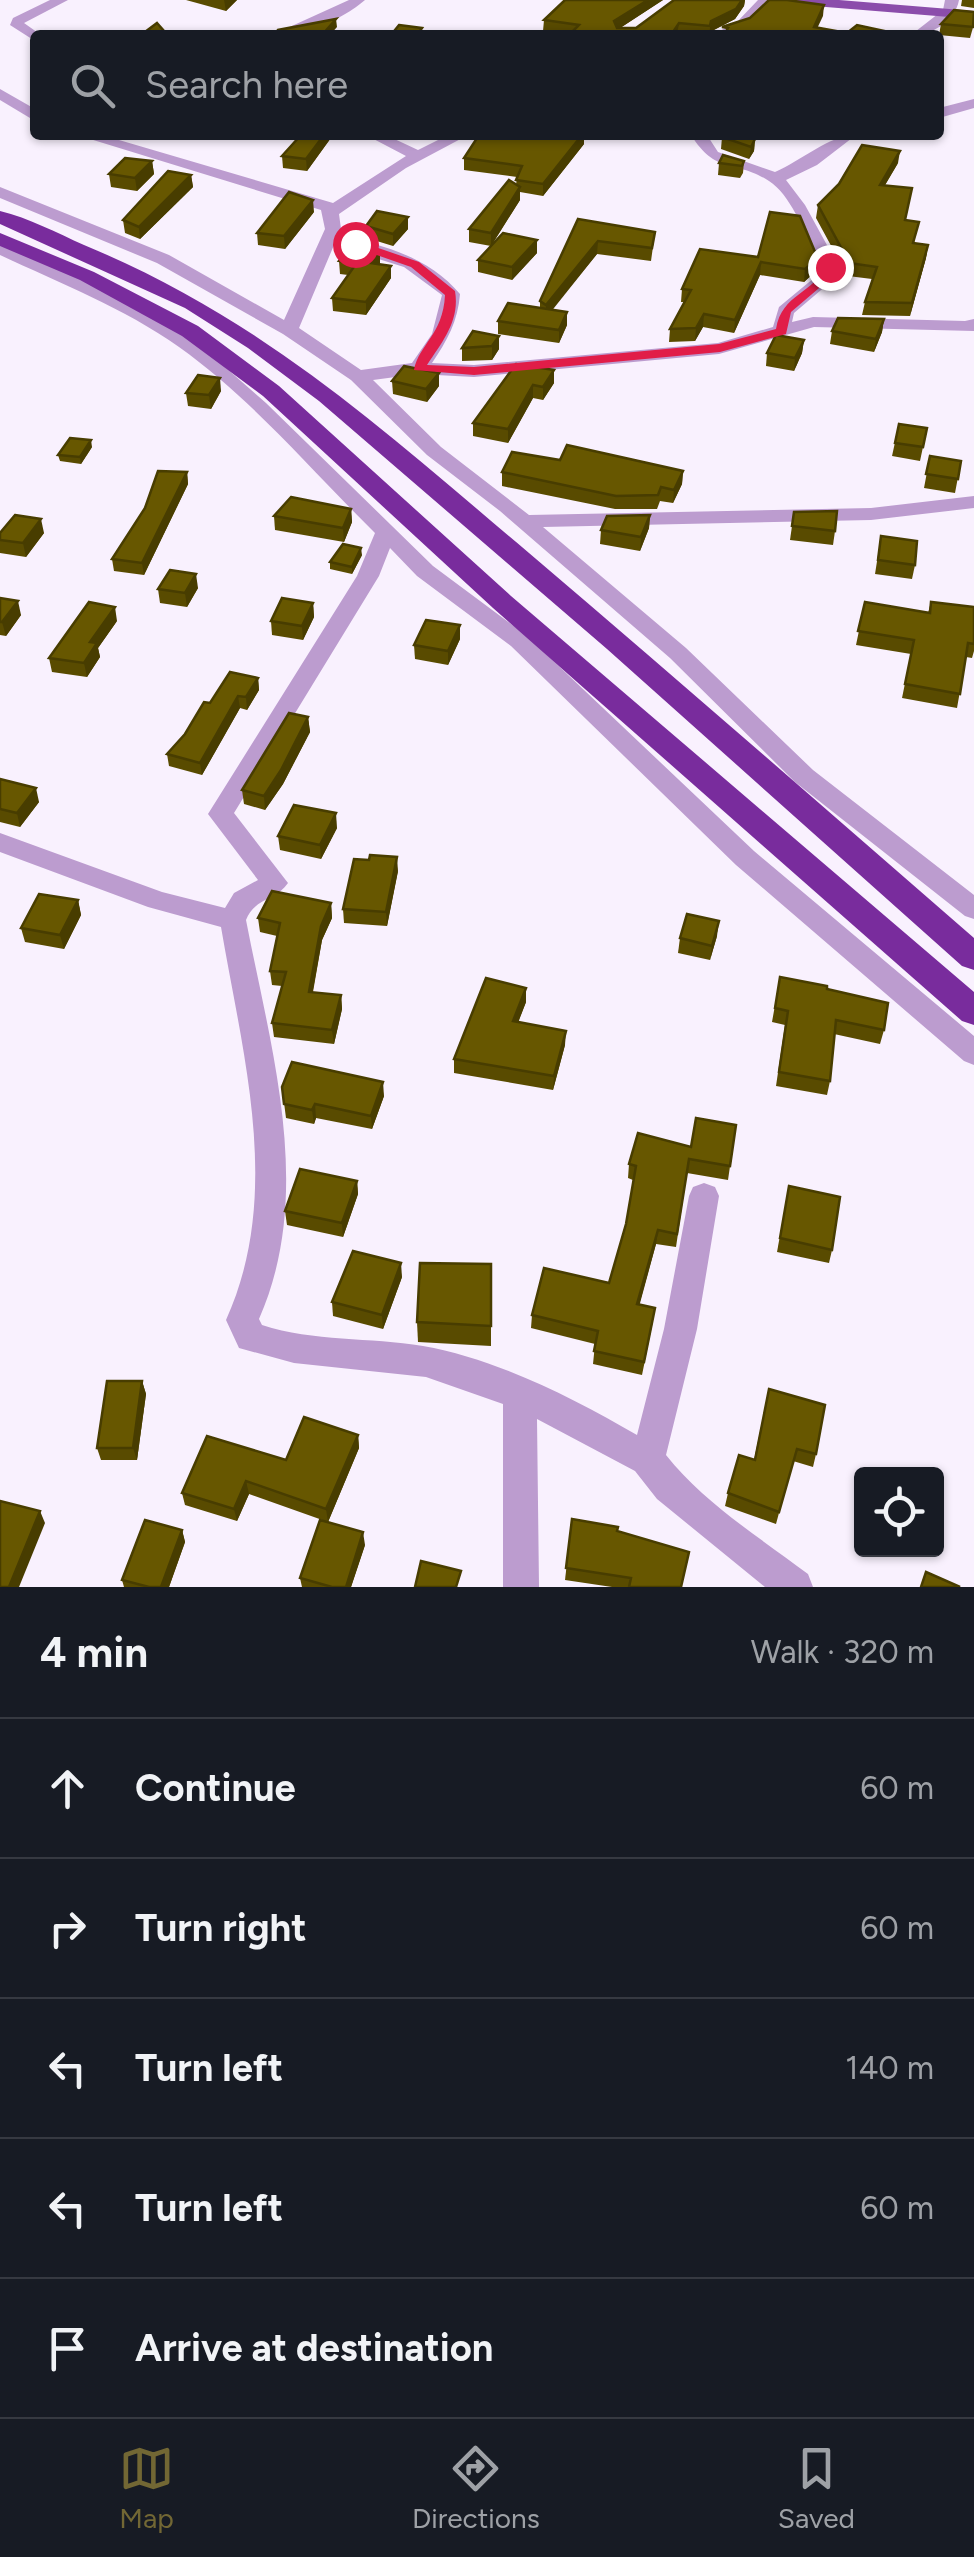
<!DOCTYPE html>
<meta charset="utf-8">
<style>
body{margin:0;font-family:Figtree,sans-serif;background:#20242c;color:#f1f3f6}
.controls{position:absolute;right:30px;bottom:30px;display:grid;overflow:hidden;border-radius:10px;box-shadow:0 2px 8px #0004}
.controls button{width:90px;height:90px;display:grid;place-items:center;padding:0;border:0;border-bottom:2px solid #363941;background:#171b24;color:#f1f3f6;font:50px sans-serif}
.stop{position:absolute;width:30px;height:30px;margin:-22px;border:8px solid #e11d48;border-radius:50%;background:#fff}
.stop.end{background:#e11d48;border-color:#fff;box-shadow:0 2px 10px #0008}
.list{margin:0;padding:0;list-style:none}
h2{display:flex;justify-content:space-between;align-items:center;height:130px;margin:0;padding:0 40px;font-size:42px}
h2 small{font-size:32px;font-weight:400;color:#9ea1a6}
.list li{display:grid;grid-template-columns:65px 1fr auto;gap:30px;align-items:center;box-sizing:border-box;height:140px;padding:0 40px;border-top:2px solid #363941}
.list b{display:block;font-size:38px;white-space:nowrap}
.list em{font-size:32px;font-style:normal;color:#9ea1a6}
.icon{flex:none;width:55px;height:55px;fill:none;stroke:currentColor;stroke-width:2;stroke-linecap:round;stroke-linejoin:round}
.map{position:relative;flex:none;width:974px;height:1587px;overflow:hidden}
.search{position:absolute;background:#171b24;box-shadow:0 2px 8px #0004;left:30px;right:30px;top:30px;height:110px;display:flex;align-items:center;gap:25px;box-sizing:border-box;padding:0 35px;border-radius:10px;color:#9ea1a6;font-size:38px}
.sheet{height:830px;background:#171b24}
nav{display:flex;justify-content:space-around;align-items:center;box-sizing:border-box;height:140px;border-top:2px solid #363941;background:#171b24;font-size:28px;color:#9ea1a6}
nav a{display:grid;justify-items:center;gap:5px}
nav .on{color:#726734}
.map>svg:first-child{display:block}
.lines{fill:none;stroke-linecap:round;stroke-linejoin:round}
.minor{fill:#bc9ccf;fill-rule:evenodd}
.major{fill:#8b4dab;fill-rule:evenodd}
.highway{fill:#792c9d;fill-rule:evenodd}
.wall{fill:#594b00}
.shaded-wall{fill:#483d00}
.building{fill:#675700;stroke:#483d00;stroke-width:2.5}
.route{fill:#e11d48}
</style>
<div class="map">
<svg width="974" height="1587" viewBox="0 0 974 1587">
<rect width="100%" height="100%" fill="#f9f1fe"/>
<g class="lines">
<g class="minor">
<path d="M50 0H68L24 23 41 35H35V41L10 25 13 18Z"/>
<path d="M349 0H365C341 21 303 35 272 35Z"/>
<path d="M758 0H773C754 22 742 35 712 35L737 22Z"/>
<path d="M945 0H959C955 22 932 35 911 35L943 10Z"/>
<path d="M0 89 35 109V121L0 100Z"/>
<path d="M974 99V108L939 118V108Z"/>
<path d="M77 135H102L333 203 406 156 366 135H386L418 150 448 135H468L406 168 339 214 341 229 338 236C383 244 430 258 460 294 458 321 447 341 432 363L474 365 718 343 773 327 779 307 820 273 821 267C808 242 793 196 769 181 735 159 717 176 691 135H707L718 152 775 172C801 161 829 135 856 135L817 165 786 180 805 205 839 267 834 279 794 313 792 322 813 317 965 321 974 319V331L814 327 719 354 474 377 418 374 373 380 441 447 529 515 871 508 974 496V508L871 520 543 527 686 648 813 770 974 895V919L965 916 795 782 670 658 500 511 427 455 351 380 283 334 157 263 0 198V187L169 255 284 320 325 229 321 210ZM334 245 404 267 442 295 432 334 412 363 361 370 299 328Z"/>
<path d="M0 244 119 296 193 339 266 403 433 566 527 636 754 851 974 1036V1065L964 1061 736 865 511 646 417 576 390 548 379 576 234 813 288 883C277 900 254 898 246 920 271 1050 315 1192 259 1319L262 1325C314 1342 370 1337 423 1346 497 1359 573 1398 637 1435L664 1329 689 1196 693 1187 704 1183 715 1187 719 1196 697 1329 666 1455C704 1503 759 1537 808 1574L813 1587H765L657 1499 635 1471 537 1419 539 1587H503V1404L426 1377 294 1363 239 1348 226 1320C283 1194 243 1057 221 927L148 907 0 852V833L162 892 225 908 234 893 258 880 208 814 357 576 375 533C312 471 251 398 179 347 124 308 60 283 0 255Z"/>
</g>
<path class="major" d="M782 0H839L974 11V19L789 4Z"/>
<g class="highway">
<path d="M0 211C29 218 57 233 84 245 263 319 383 430 529 553 678 680 826 809 974 938V970L962 966 607 649 319 401 248 348 185 308 0 224Z"/>
<path d="M0 233 94 272 198 326 279 386 511 596 974 992V1025L962 1021 493 608 263 396 182 336 80 280 0 246Z"/>
</g>
</g>
<g class="wall">
<path d="M186 0H237L226 11Z"/>
<path d="M565 0H663L620 28H636L674 0H745L744 6 735 19 710 32 709 35 678 33 677 35H573L543 31 544 20Z"/>
<path d="M962 0H974V8L961 6Z"/>
<path d="M974 12V24L970 38 939 35 941 24Z"/>
<path d="M333 135 307 171 283 168 282 156Z"/>
<path d="M722 137 755 139 754 151 749 159 721 149Z"/>
<path d="M584 144 543 196 520 192V200L491 246 469 242V229L516 185 517 177 464 170V158Z"/>
<path d="M152 161 154 174 137 191 111 187 109 174Z"/>
<path d="M744 161 743 173 740 178 718 175 719 163Z"/>
<path d="M898 163 885 185 905 221 915 243 928 245 926 258 910 316 862 315 865 302 872 279 840 275 841 264 816 218 818 205Z"/>
<path d="M191 175 193 187 140 239 125 233 123 220Z"/>
<path d="M314 212 285 249 258 245 257 233Z"/>
<path d="M408 217V229L393 246 367 238 366 226Z"/>
<path d="M578 219 655 232 651 261 597 254 552 309 567 312V325L559 343 498 334V321L540 307V301Z"/>
<path d="M537 240V253L512 280 478 272V260Z"/>
<path d="M700 249 816 271 804 282 760 275 734 333 703 327 695 341 669 342 670 329 684 302H681L682 289Z"/>
<path d="M339 261 380 264 391 278 366 315 333 311 332 298 348 275 340 274Z"/>
<path d="M884 319 882 332 874 352 830 344 832 331Z"/>
<path d="M473 331 499 349 492 360 462 361V348Z"/>
<path d="M804 340 802 353 794 371 766 366 767 353Z"/>
<path d="M554 370V383L543 400 533 398 508 443 473 436V423Z"/>
<path d="M439 373V386L427 402 393 394 392 381Z"/>
<path d="M221 391 211 409 188 406 186 393Z"/>
<path d="M899 424 927 428 920 461 892 456Z"/>
<path d="M92 447 81 464 60 461 58 455Z"/>
<path d="M930 456 961 461 955 493 924 488Z"/>
<path d="M560 460 683 471 682 484 673 503 660 501 657 509H615L502 486V472Z"/>
<path d="M187 472 188 484 144 575 114 571 112 559Z"/>
<path d="M351 509 352 522 344 542 275 530 274 516Z"/>
<path d="M794 512 835 531 833 545 790 540Z"/>
<path d="M650 515 649 528 640 551 600 544 601 530Z"/>
<path d="M0 533H44L26 557 0 553Z"/>
<path d="M881 536 915 565 912 579 875 574Z"/>
<path d="M362 555 352 574 330 569V562Z"/>
<path d="M198 588 187 607 160 603 158 589Z"/>
<path d="M0 598 21 615 6 636 0 635Z"/>
<path d="M865 602 928 613 931 602 974 607V651L972 658 966 657 957 708 902 698 911 654 856 645Z"/>
<path d="M313 603 314 617 303 640 272 635 271 621Z"/>
<path d="M117 621 98 648 100 657 87 677 52 672 49 658Z"/>
<path d="M460 625V639L448 665 415 659 414 645Z"/>
<path d="M258 678 259 690 247 710 240 708 202 775 169 766 167 754 185 734 210 703Z"/>
<path d="M308 717 310 732 283 784 265 810 244 804 242 790Z"/>
<path d="M0 779 39 802 20 827 0 822Z"/>
<path d="M337 828 321 859 280 850 278 836Z"/>
<path d="M398 871 387 926 344 923 343 909Z"/>
<path d="M78 900 81 915 64 949 25 942 21 928Z"/>
<path d="M331 903 332 918 322 940 313 992 341 995 342 1009 334 1044 274 1037 272 1023 282 986 272 985 270 971 277 936 260 932 258 918Z"/>
<path d="M717 936 710 960 678 953 680 938Z"/>
<path d="M780 977 827 989 884 1030 880 1044 834 1034 830 1081 827 1095 776 1086 785 1025 772 1022Z"/>
<path d="M526 988V1002L518 1022 565 1045 553 1090 454 1073V1059Z"/>
<path d="M282 1087 384 1096 372 1129 316 1118 314 1124 286 1118Z"/>
<path d="M736 1125 728 1180 687 1173 676 1247 656 1244 639 1305 653 1321 642 1375 593 1364 595 1344 531 1328 532 1315 609 1283 626 1224 633 1180 628 1178 629 1164 691 1147Z"/>
<path d="M357 1181 358 1194 343 1237 287 1225 285 1211Z"/>
<path d="M789 1186 832 1250 829 1263 777 1252Z"/>
<path d="M491 1264V1346L418 1342 417 1322Z"/>
<path d="M402 1277 383 1329 333 1316 332 1302Z"/>
<path d="M142 1381 146 1394 137 1460H101L97 1448Z"/>
<path d="M769 1389 816 1454 813 1467 793 1461 776 1524 725 1506 728 1493 754 1460Z"/>
<path d="M358 1435 359 1448 328 1522 249 1494 237 1521 185 1505 182 1493Z"/>
<path d="M572 1519 617 1531 682 1587H612L565 1580Z"/>
<path d="M182 1530 185 1542 169 1587H124L122 1580Z"/>
<path d="M365 1545 351 1587H302L300 1578Z"/>
</g>
<g class="shaded-wall">
<path d="M224 0H237L226 11Z"/>
<path d="M648 0H663L614 32V21Z"/>
<path d="M742 0H745L744 6 735 19 710 32 709 35 711 21Z"/>
<path d="M824 5 823 16 814 35V27Z"/>
<path d="M336 19 337 27 330 35H322Z"/>
<path d="M679 23 677 35H671Z"/>
<path d="M324 135H333L307 171 306 159Z"/>
<path d="M582 135H584V144L543 196V184Z"/>
<path d="M755 139 754 151 749 159 751 147Z"/>
<path d="M900 151 898 163 878 197 880 185Z"/>
<path d="M152 161 154 174 137 191 135 178Z"/>
<path d="M191 175 193 187 140 239 139 227Z"/>
<path d="M520 187V200L491 246V233Z"/>
<path d="M313 200 314 212 285 249 284 236Z"/>
<path d="M408 217V229L393 246V234Z"/>
<path d="M537 240V253L512 280V267Z"/>
<path d="M598 241 597 254 546 318V305Z"/>
<path d="M928 245 926 258 910 316 912 303Z"/>
<path d="M380 251V263H371Z"/>
<path d="M818 259 816 271 804 282 805 269Z"/>
<path d="M761 262 760 275 734 333 735 320Z"/>
<path d="M391 266V278L366 315V302Z"/>
<path d="M567 312V325L559 343V330Z"/>
<path d="M704 314 703 327 695 341 696 328Z"/>
<path d="M884 319 882 332 874 352 876 339Z"/>
<path d="M499 336V349L492 360V346Z"/>
<path d="M804 340 802 353 794 371 795 358Z"/>
<path d="M554 370V383L543 400V387Z"/>
<path d="M439 373V386L427 402 426 389Z"/>
<path d="M220 378 221 391 211 409 209 395Z"/>
<path d="M533 385V398L508 443V429Z"/>
<path d="M91 440 92 447 81 464 80 457Z"/>
<path d="M683 471 682 484 673 503 674 490Z"/>
<path d="M187 472 188 484 144 575 142 563Z"/>
<path d="M351 509 352 522 344 542 343 528Z"/>
<path d="M650 515 649 528 640 551 641 537Z"/>
<path d="M41 519 44 533 26 557 23 543Z"/>
<path d="M361 548 362 555 352 574V567Z"/>
<path d="M196 574 198 588 187 607 185 593Z"/>
<path d="M18 601 21 615 6 636 2 622Z"/>
<path d="M313 603 314 617 303 640 302 626Z"/>
<path d="M115 607 117 621 98 648 100 657 87 677 84 663 90 642Z"/>
<path d="M460 625V639L448 665V651Z"/>
<path d="M258 678 259 690 247 710 246 697Z"/>
<path d="M238 696 240 708 202 775 200 763Z"/>
<path d="M308 717 310 732 283 784 265 810 264 796Z"/>
<path d="M36 788 39 802 20 827 17 813Z"/>
<path d="M336 813 337 828 321 859 320 845Z"/>
<path d="M397 857 398 871 387 926 386 912Z"/>
<path d="M78 900 81 915 64 949 60 935Z"/>
<path d="M331 903 332 918 322 940 310 1006 309 992 321 926Z"/>
<path d="M719 921 717 936 710 960 712 946Z"/>
<path d="M526 988V1002L513 1036V1021Z"/>
<path d="M341 995 342 1009 334 1044 332 1030Z"/>
<path d="M566 1031 565 1045 553 1090 554 1076Z"/>
<path d="M383 1082 384 1096 372 1129 371 1116Z"/>
<path d="M315 1104 316 1118 314 1124 312 1110Z"/>
<path d="M357 1181 358 1194 343 1237 342 1223Z"/>
<path d="M658 1230 656 1244 636 1318 637 1304Z"/>
<path d="M401 1263 402 1277 383 1329 382 1315Z"/>
<path d="M142 1381 146 1394 137 1460 133 1448Z"/>
<path d="M358 1435 359 1448 328 1522 326 1509Z"/>
<path d="M246 1481 249 1494 237 1521 234 1509Z"/>
<path d="M40 1511 45 1523 19 1587H9Z"/>
<path d="M182 1530 185 1542 169 1587H161Z"/>
<path d="M363 1532 365 1545 351 1587H346Z"/>
</g>
<g class="building">
<path d="M565 0H648L614 21 617 28H636L674 0H742L736 9 711 21 710 26 679 23 671 35H598L573 31 579 25 544 20Z"/>
<path d="M769 0H787L824 5 814 27 847 33 857 25 884 31 879 35H724L728 28 722 27 750 18Z"/>
<path d="M954 10 974 12 973 27 941 24Z"/>
<path d="M336 19 322 35H274L278 30Z"/>
<path d="M157 23 165 32 163 35H141Z"/>
<path d="M399 25 422 28 417 35H391Z"/>
<path d="M301 135H324L306 159 282 156Z"/>
<path d="M479 135H582L543 184 516 180 522 166 464 158Z"/>
<path d="M724 135H745L744 137 755 139 751 147 722 137Z"/>
<path d="M862 145 900 151 880 185 912 188 905 220 919 222 913 243 928 245 912 303 865 302 877 267 842 262 844 253 818 205 839 184Z"/>
<path d="M723 155 744 161 742 166 719 163Z"/>
<path d="M125 158 152 161 135 178 109 174Z"/>
<path d="M168 171 191 175 139 227 123 220Z"/>
<path d="M509 180 520 187 491 233 469 229Z"/>
<path d="M289 192 313 200 284 236 257 233Z"/>
<path d="M377 211 408 217 393 234 366 226Z"/>
<path d="M770 212 800 216 818 259 805 269 761 262 735 320 704 314 696 328 670 329 691 290 682 289 700 249 758 257Z"/>
<path d="M578 219 655 232 652 248 598 241 546 305 540 301Z"/>
<path d="M503 233 537 240 512 267 478 260Z"/>
<path d="M353 243 380 251 371 263 391 266 366 302 332 298 356 264 339 261Z"/>
<path d="M508 303 567 312 559 330 498 321Z"/>
<path d="M838 318 884 319 876 339 832 331Z"/>
<path d="M473 331 499 336 492 346 462 348Z"/>
<path d="M776 335 804 340 795 358 767 353Z"/>
<path d="M516 364 554 370 543 387 533 385 508 429 473 423Z"/>
<path d="M404 366 439 373 426 389 392 381Z"/>
<path d="M198 375 220 378 209 395 186 393Z"/>
<path d="M899 424 927 428 923 447 895 443Z"/>
<path d="M70 438 91 440 80 457 58 455Z"/>
<path d="M567 445 683 471 674 490 661 487 658 495 616 496 502 472 512 452 560 460Z"/>
<path d="M930 456 961 461 958 479 926 474Z"/>
<path d="M158 471 187 472 142 563 112 559 145 508Z"/>
<path d="M291 497 351 509 343 528 274 516Z"/>
<path d="M837 511 835 531 792 526 794 512Z"/>
<path d="M15 515 41 519 23 543 0 540V533Z"/>
<path d="M650 515 641 537 601 530 607 516Z"/>
<path d="M881 536 917 541 915 565 878 560Z"/>
<path d="M343 544 361 548 352 567 330 562Z"/>
<path d="M170 570 196 574 185 593 158 589Z"/>
<path d="M0 598 18 601 2 622H0Z"/>
<path d="M282 598 313 603 302 626 271 621Z"/>
<path d="M89 602 115 607 90 642 97 643 84 663 49 658Z"/>
<path d="M865 602 930 613 931 602 974 607V644L968 643 960 694 905 684 914 640 858 631Z"/>
<path d="M426 620 460 625 448 651 414 645Z"/>
<path d="M230 672 258 678 246 697 238 696 200 763 167 754 185 734 204 702 210 703Z"/>
<path d="M289 713 308 717 281 770 264 796 242 790Z"/>
<path d="M0 779 36 788 17 813 0 809Z"/>
<path d="M294 805 336 813 320 845 278 836Z"/>
<path d="M370 855 397 857 386 912 343 909 354 859 369 860Z"/>
<path d="M272 891 331 903 321 926 309 992 341 995 332 1030 272 1023 286 972 270 971 280 923 258 918Z"/>
<path d="M39 894 78 900 60 935 21 928Z"/>
<path d="M687 914 719 921 712 946 680 938Z"/>
<path d="M780 977 827 986V989L888 1003 884 1030 836 1020 830 1081 779 1072 788 1011 775 1008Z"/>
<path d="M486 978 526 988 513 1021 566 1031 554 1076 454 1059Z"/>
<path d="M292 1062 383 1082 371 1116 315 1104 312 1110 284 1104 282 1087Z"/>
<path d="M696 1118 736 1125 730 1166 689 1159 677 1234 658 1230 637 1304 655 1308 644 1362 594 1351 598 1331 532 1315 544 1268 609 1283 626 1224 636 1166 629 1164 638 1133 691 1147Z"/>
<path d="M300 1169 357 1181 342 1223 285 1211Z"/>
<path d="M789 1186 840 1197 832 1250 780 1238Z"/>
<path d="M353 1251 401 1263 382 1315 332 1302Z"/>
<path d="M420 1263 491 1264V1326L417 1322Z"/>
<path d="M107 1381H142L133 1448H97Z"/>
<path d="M769 1389 825 1405 816 1454 797 1449 779 1512 728 1493 739 1455 755 1460Z"/>
<path d="M304 1417 358 1435 326 1509 246 1481 234 1509 182 1493 207 1436 286 1460Z"/>
<path d="M0 1501 40 1511 9 1587H0Z"/>
<path d="M572 1519 618 1527 617 1531 689 1552 681 1587H629L631 1578 566 1568Z"/>
<path d="M145 1520 182 1530 161 1587H149L122 1580Z"/>
<path d="M320 1520 363 1532 346 1587H332L300 1578Z"/>
<path d="M421 1561 461 1571 456 1587H415Z"/>
<path d="M926 1572 960 1587H921Z"/>
</g>
<path class="route" d="M355 240 419 262 455 291C460 320 443 341 427 365L474 367 719 344 776 329C782 293 814 294 826 265L836 267 832 277 791 312 786 334 720 352 474 375 414 370C419 344 443 335 445 295L411 267 351 246Z"/>
</svg>
<div class="controls">
<button><svg class="icon" aria-label="locate" viewBox="0 0 24 24"><circle cx="12" cy="12" r="6"/><path d="M12 2v4M12 18v4M2 12h4M18 12h4"/></svg></button>
</div>
<div class="stop" style="left:355px;top:244px"></div>
<div class="stop end" style="left:830px;top:267px"></div>
<div class="search"><svg class="icon" aria-label="search" viewBox="0 0 24 24"><circle cx="10" cy="10" r="6"/><path d="M15 15l6 6"/></svg>Search here</div>
</div>
<section class="sheet">
<h2>4 min<small>Walk · 320 m</small></h2>
<ul class="list">
<li><svg class="icon" aria-label="ahead" viewBox="0 0 24 24"><path d="M12 20V5M6 11l6-6 6 6"/></svg><div><b>Continue</b></div><em>60 m</em></li>
<li><svg class="icon" aria-label="right" viewBox="0 0 24 24"><path d="M7 20v-9h11M14 6l5 5-5 5"/></svg><div><b>Turn right</b></div><em>60 m</em></li>
<li><svg class="icon" aria-label="left" viewBox="0 0 24 24"><path d="M17 20v-9H6M10 6l-5 5 5 5"/></svg><div><b>Turn left</b></div><em>140 m</em></li>
<li><svg class="icon" aria-label="left" viewBox="0 0 24 24"><path d="M17 20v-9H6M10 6l-5 5 5 5"/></svg><div><b>Turn left</b></div><em>60 m</em></li>
<li><svg class="icon" aria-label="arrive" viewBox="0 0 24 24"><path d="M6 21V4h12l-3 4 3 4H6"/></svg><div><b>Arrive at destination</b></div></li>
</ul>
</section>
<nav>
<a class="on"><svg class="icon" aria-label="map" viewBox="0 0 24 24"><path d="M3 6l6-2 6 2 6-2v14l-6 2-6-2-6 2zM9 4v14M15 6v14"/></svg>Map</a>
<a><svg class="icon" aria-label="directions" viewBox="0 0 24 24"><path d="M12 3l9 9-9 9-9-9zM9 14v-3h6M13 9l2 2-2 2"/></svg>Directions</a>
<a><svg class="icon" aria-label="saved" viewBox="0 0 24 24"><path d="M7 4h10v16l-5-4-5 4z"/></svg>Saved</a>
</nav>
